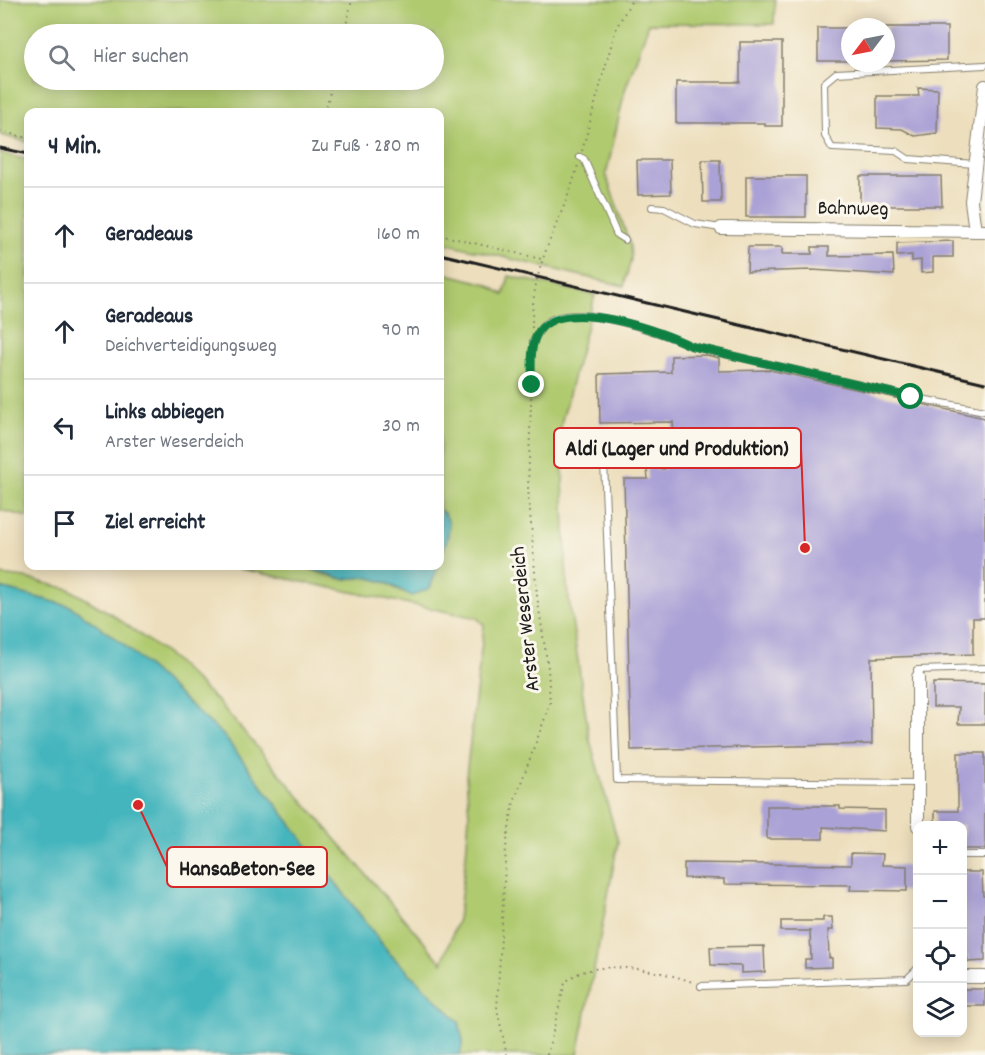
<!DOCTYPE html>
<html lang="de">
<meta charset="utf-8">
<style>
body{margin:0;font-family:Dekko,sans-serif;background:#f2f2f3;color:#1f2937}
.controls{position:absolute;right:18px;bottom:18px;display:grid;overflow:hidden;border-radius:12px;box-shadow:0 3px 15px #0003}
.controls button{width:54px;height:54px;display:grid;place-items:center;padding:0;border:0;border-bottom:2px solid #e0e1e3;background:#fff;color:#1f2937;font:30px sans-serif}
.compass{position:absolute;left:841px;top:18px;width:54px;height:54px;border-radius:50%;background:#fff;box-shadow:0 3px 15px #0003;rotate:238deg}
.stop{position:absolute;width:18px;height:18px;margin:-14px;border:4px solid #0b8043;border-radius:50%;background:#fff}
.stop.end{background:#0b8043;border-color:#fff;box-shadow:0 2px 6px #0008}
.list{margin:0;padding:0;list-style:none}
h2{display:flex;justify-content:space-between;align-items:center;height:78px;margin:0;padding:0 24px;font-size:26px}
h2 small{font-size:20px;font-weight:400;color:#747a83}
.list li{display:grid;grid-template-columns:39px 1fr auto;gap:18px;align-items:center;box-sizing:border-box;height:96px;padding:0 24px;border-top:2px solid #e0e1e3}
.list b{display:block;font-size:22px;white-space:nowrap}
.list p{margin:0;font-size:20px;white-space:nowrap;color:#747a83}
.list em{font-size:20px;font-style:normal;color:#747a83}
.icon{flex:none;width:33px;height:33px;fill:none;stroke:currentColor;stroke-width:2;stroke-linecap:round;stroke-linejoin:round}
.map{position:relative;flex:none;width:985px;height:1055px;overflow:hidden}
.search{position:absolute;background:#fff;box-shadow:0 3px 15px #0003;left:24px;top:24px;width:420px;height:66px;display:flex;align-items:center;gap:15px;box-sizing:border-box;padding:0 21px;border-radius:33px;color:#747a83;font-size:22px}
.panel{position:absolute;background:#fff;box-shadow:0 3px 15px #0003;left:24px;top:108px;width:420px;height:462px;border-radius:12px}
.map>svg:first-child{display:block}
.green{fill:#b0ca70;stroke:#667346;stroke-width:1.5;fill-rule:evenodd}
.water{fill:#45b5bd;stroke:#30686c;stroke-width:1.5}
.building{fill:#aaa1d6}
.lines{fill:none;stroke-linecap:round;stroke-linejoin:round}
.service-casing{stroke:#847e6c;stroke-width:8}
.minor-casing{stroke:#847e6c;stroke-width:14}
.path{stroke:#847e6c;stroke-width:2;stroke-dasharray:1.5 4.5;stroke-linecap:butt}
.service{stroke:#fff;stroke-width:6}
.minor{stroke:#fff;stroke-width:12}
.rail{stroke:#1c1c1c;stroke-width:3}
.route{stroke:#0b8043;stroke-width:8}
.labels{text-anchor:middle;dominant-baseline:central;stroke-width:6;stroke-linejoin:round;paint-order:stroke}
.street-label{font-size:21px;fill:#1c1c1c;stroke:#fbf7ec}
.leader{fill:none;stroke:#d62828;stroke-width:2}
.callout-dot{fill:#d62828;stroke:#fbf7ec;stroke-width:2}
.callout{fill:#fbf7ec;stroke:#d62828;stroke-width:2}
.callout-label{font-size:22px;text-anchor:middle;font-weight:bold;fill:#1c1c1c}
</style>
<div class="map">
<svg width="985" height="1055" viewBox="0 0 985 1055">
<rect width="100%" height="100%" fill="#fbf7ec"/>
<filter id="ink" filterUnits="userSpaceOnUse"><feTurbulence type="fractalNoise" baseFrequency=".0167" numOctaves="2"/><feDisplacementMap in="SourceGraphic" scale="12" xChannelSelector="R" yChannelSelector="G"/><feConvolveMatrix kernelMatrix="1 2 1 2 8 2 1 2 1" color-interpolation-filters="sRGB"/></filter>
<filter id="wash" filterUnits="userSpaceOnUse"><feTurbulence type="fractalNoise" baseFrequency=".008" numOctaves="4" result="noise"/><feDisplacementMap in="SourceGraphic" scale="24" xChannelSelector="R" yChannelSelector="G"/><feGaussianBlur stdDeviation="1.35" result="paint"/><feColorMatrix in="noise" values="0 0 0 0 0 0 0 0 0 0 0 0 0 0 0 0 0 1.4 0 .05"/><feComposite in="paint" operator="in"/></filter>
<g filter="url(#wash)">
<rect width="100%" height="100%" fill="#eddfbd"/>
<g class="green">
<path d="M0 0H775L774 24 649 23 625 90 606 175 630 245 631 259 624 286 440 242V112H28V142L0 135ZM34 34H434V80H34Z"/>
<path d="M0 153 28 160V517L0 510Z"/>
<path d="M440 272 487 284 504 295 509 276 595 295 561 424 567 586 589 737 618 842 578 1055H460L463 1041 459 1022 389 953 224 736 122 643 70 606 0 588V575L25 578 69 589 113 615 173 659 221 705 442 963 458 919 466 856 469 815 466 776 484 625 477 618 226 566H303L322 574 343 579 366 577 385 582 402 593 430 588 448 535 445 514 440 510Z"/>
</g>
<g class="water">
<path d="M440 510C457 521 445 545 440 560Z"/>
<path d="M303 566H438L430 588 412 596 385 582 366 577 343 579Z"/>
<path d="M0 588 70 606 122 643 224 736 389 953 459 1022 463 1041 460 1055H0Z"/>
</g>
<g id="blocks">
<g class="building">
<path d="M886 27H947V60L886 61Z"/>
<rect x="818" y="28" width="32" height="33"/>
<path d="M740 42H782V126H765V123H676V82H740Z"/>
<path d="M918 88 938 89 937 133 915 136 902 129 877 128V96H919Z"/>
<path d="M637 160H670L671 194 638 195Z"/>
<path d="M702 160H720L721 202H703Z"/>
<rect x="746" y="176" width="60" height="41"/>
<path d="M860 176H941L942 206H860Z"/>
<path d="M953 241V257H933V272L921 273V260L912 261V255L897 256V243Z"/>
<path d="M748 247H782V254H812V247H829V256L893 255 894 275 812 270 747 272Z"/>
<path d="M706 355 719 358V371L770 370 985 418V618H973V654L871 658 872 744 631 750 624 479H648L647 468 665 469 663 447H674L673 422 600 423 599 374 671 372V356Z"/>
<path d="M933 683 985 684V724H958L959 707H933Z"/>
<path d="M958 753H985V849H963V825H935V811H958Z"/>
<path d="M767 806H840V809L885 810V831L823 827V839H767Z"/>
<path d="M851 853 883 854 882 865 907 866V891L850 890 851 885 724 884V879L684 878V863L851 865Z"/>
<path d="M963 872H982L983 896H985V961L968 962 967 954H963Z"/>
<path d="M823 917H832L833 930H828L829 958H832V967L805 968V959H811L810 931H781V921H823Z"/>
<path d="M764 946 765 972 741 973V966L711 965 710 947Z"/>
<rect x="963" y="989" width="22" height="17"/>
</g>
</g>
</g>
<g filter="url(#ink)">
<use href="#blocks" fill-opacity="0" stroke="#847e6c" stroke-width="1.5"/>
<g class="lines">
<defs>
<g id="service">
<path d="M580 157 584 159 617 235 625 240"/>
<path d="M975 164 908 159 896 151 832 148 825 136 824 83 836 73 985 65"/>
<path d="M652 207 664 208 695 224 721 228"/>
<path d="M533 342C536 336 540 328 546 323 573 301 663 332 691 346L911 397 985 411"/>
<path d="M604 462 617 780 918 783"/>
<path d="M918 677 917 670 985 668"/>
<path d="M962 855H985"/>
<path d="M701 986 907 979 918 968"/>
</g>
<g id="minor">
<path d="M721 228 985 231"/>
<path d="M975 231 971 201 985 86"/>
<path d="M918 677V826"/>
<path d="M962 977H985"/>
</g>
</defs>
<use href="#service" class="service-casing"/>
<use href="#minor" class="minor-casing"/>
<g class="path">
<path d="M344 34 352 0"/>
<path d="M325 112 333 80"/>
<path d="M0 131 28 138"/>
<path d="M582 151 616 28 632 0"/>
<path d="M440 235 541 259"/>
<path d="M532 328C531 261 561 226 578 165"/>
<path d="M507 1055 497 1009 506 847 513 805 550 704 548 668 537 596 528 488 533 349"/>
<path d="M547 1055 565 983C590 955 664 971 695 983"/>
</g>
<use href="#service" class="service"/>
<use href="#minor" class="minor"/>
<g class="rail">
<path d="M0 148 28 154"/>
<path d="M440 254 985 383"/>
</g>
</g>
</g>
<g class="lines" filter="url(#ink)">
<path class="route" d="M532 385C532 368 529 345 539 331 564 297 660 330 691 346L911 397"/>
</g>
<g class="labels">
<g class="street-label">
<text transform="translate(853 210) rotate(1)">Bahnweg</text>
<text transform="translate(527 619) rotate(-96)">Arster Weserdeich</text>
</g>
</g>
<path class="leader" d="M805 548L801 448M138 805L167 867"/>
<g class="callout-dot">
<circle cx="805" cy="548" r="6"/>
<circle cx="138" cy="805" r="6"/>
</g>
<g class="callout">
<rect x="554" y="428" width="247" height="40" rx="6"/>
<rect x="167" y="847" width="160" height="40" rx="6"/>
</g>
<g class="callout-label">
<text x="677" y="455">Aldi (Lager und Produktion)</text>
<text x="247" y="875">HansaBeton-See</text>
</g>
</svg>
<div class="controls">
<button>+</button>
<button>−</button>
<button><svg class="icon" aria-label="locate" viewBox="0 0 24 24"><circle cx="12" cy="12" r="6"/><path d="M12 2v4M12 18v4M2 12h4M18 12h4"/></svg></button>
<button><svg class="icon" aria-label="layers" viewBox="0 0 24 24"><path d="M12 4l9 5-9 5-9-5zM3 14l9 5 9-5"/></svg></button>
</div>
<svg class="compass" viewBox="-18 -18 36 36"><path d="M0-13l5 13h-10z" fill="#e53935"/><path d="M0 13l5-13h-10z" fill="#747a83"/></svg>
<div class="stop" style="left:911px;top:397px"></div>
<div class="stop end" style="left:532px;top:385px"></div>
<div class="search"><svg class="icon" aria-label="search" viewBox="0 0 24 24"><circle cx="10" cy="10" r="6"/><path d="M15 15l6 6"/></svg>Hier suchen</div>
<section class="panel">
<h2>4 Min.<small>Zu Fuß · 280 m</small></h2>
<ul class="list">
<li><svg class="icon" aria-label="ahead" viewBox="0 0 24 24"><path d="M12 20V5M6 11l6-6 6 6"/></svg><div><b>Geradeaus</b></div><em>160 m</em></li>
<li><svg class="icon" aria-label="ahead" viewBox="0 0 24 24"><path d="M12 20V5M6 11l6-6 6 6"/></svg><div><b>Geradeaus</b><p>Deichverteidigungsweg</p></div><em>90 m</em></li>
<li><svg class="icon" aria-label="left" viewBox="0 0 24 24"><path d="M17 20v-9H6M10 6l-5 5 5 5"/></svg><div><b>Links abbiegen</b><p>Arster Weserdeich</p></div><em>30 m</em></li>
<li><svg class="icon" aria-label="arrive" viewBox="0 0 24 24"><path d="M6 21V4h12l-3 4 3 4H6"/></svg><div><b>Ziel erreicht</b></div></li>
</ul>
</section>
</div>
